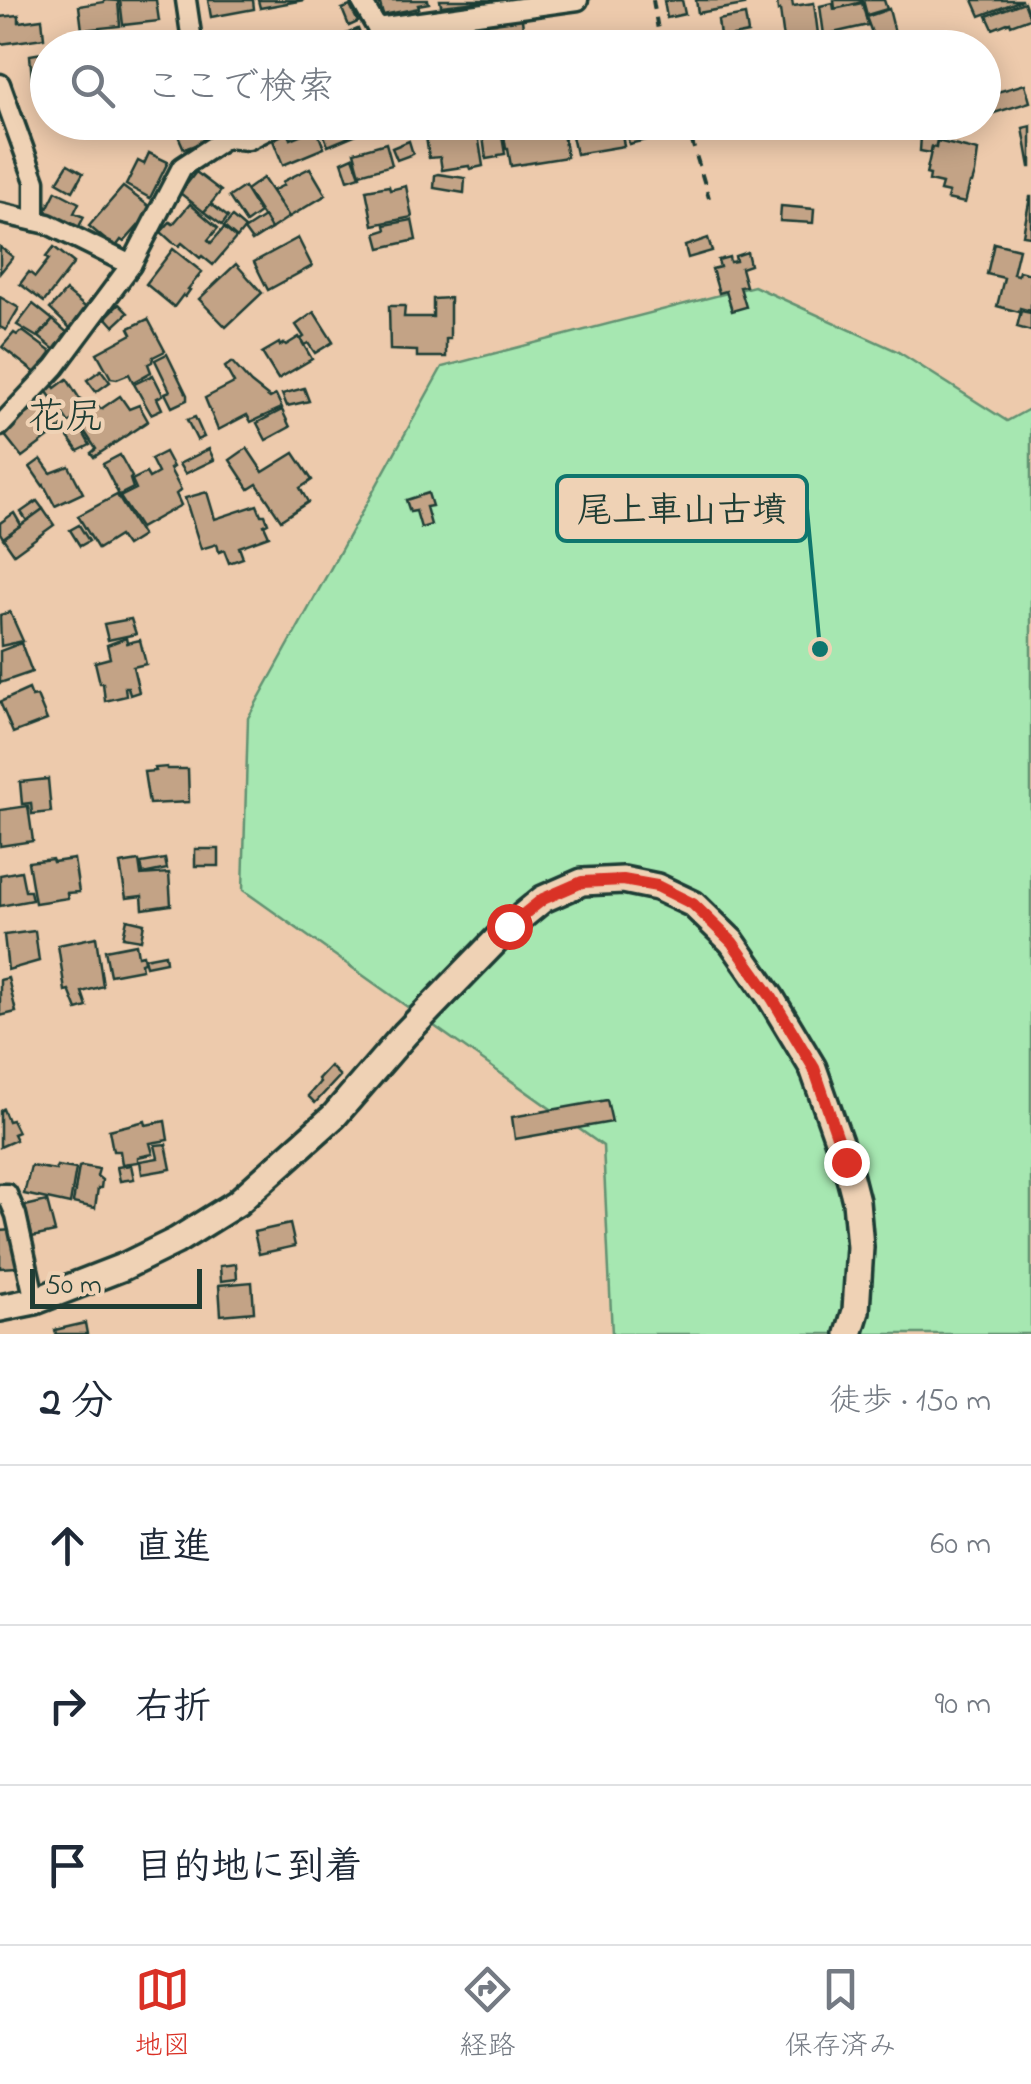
<!DOCTYPE html>
<html lang="ja">
<meta charset="utf-8">
<style>
body{margin:0;font-family:"Indie Flower","Klee One",sans-serif;background:#f2f2f3;color:#1f2937}
.scale{position:absolute;left:30px;bottom:25px;width:172px;box-sizing:border-box;padding-left:10px;border:5px solid #1f3d34;border-top:0;font-size:28px;line-height:35px;white-space:nowrap;color:#1f3d34;-webkit-text-stroke:8px #efd2b5;paint-order:stroke}
.stop{position:absolute;width:30px;height:30px;margin:-22px;border:8px solid #d93025;border-radius:50%;background:#fff}
.stop.end{background:#d93025;border-color:#fff;box-shadow:0 2px 10px #0008}
.list{margin:0;padding:0;list-style:none}
h2{display:flex;justify-content:space-between;align-items:center;height:130px;margin:0;padding:0 40px;font-size:42px}
h2 small{font-size:32px;font-weight:400;color:#747a83}
.list li{display:grid;grid-template-columns:65px 1fr auto;gap:30px;align-items:center;box-sizing:border-box;height:160px;padding:0 40px;border-top:2px solid #e0e1e3}
.list b{display:block;font-size:38px;white-space:nowrap}
.list em{font-size:32px;font-style:normal;color:#747a83}
.icon{flex:none;width:55px;height:55px;fill:none;stroke:currentColor;stroke-width:2;stroke-linecap:round;stroke-linejoin:round}
.map{position:relative;flex:none;width:1031px;height:1334px;overflow:hidden}
.search{position:absolute;background:#fff;box-shadow:0 5px 25px #0003;left:30px;right:30px;top:30px;height:110px;display:flex;align-items:center;gap:25px;box-sizing:border-box;padding:0 35px;border-radius:55px;color:#747a83;font-size:38px}
.sheet{height:610px;background:#fff}
nav{display:flex;justify-content:space-around;align-items:center;box-sizing:border-box;height:140px;border-top:2px solid #e0e1e3;background:#fff;font-size:28px;color:#747a83}
nav a{display:grid;justify-items:center;gap:5px}
nav .on{color:#d93025}
.map>svg:first-child{display:block}
.green{fill:#a6e7b1;stroke:#629272;stroke-width:2.5}
.building{fill:#c3a386;stroke:#1f3d34;stroke-width:2.5}
.lines{fill:none;stroke-linecap:round;stroke-linejoin:round}
.street-casing{stroke:#1f3d34;stroke-width:25}
.secondary-casing{stroke:#1f3d34;stroke-width:32}
.path{stroke:#1f3d34;stroke-width:4;stroke-dasharray:10 8;stroke-linecap:butt}
.street{stroke:#efd2b5;stroke-width:18}
.secondary{stroke:#efd2b5;stroke-width:25}
.route{stroke:#d93025;stroke-width:12}
.labels{text-anchor:middle;dominant-baseline:central;stroke-width:8;stroke-linejoin:round;paint-order:stroke}
.quarter-label{font-size:38px;fill:#1f3d34;stroke:#efd2b5}
.leader{fill:none;stroke:#0f766e;stroke-width:4}
.callout-dot{fill:#0f766e;stroke:#efd2b5;stroke-width:4}
.callout{fill:#efd2b5;stroke:#0f766e;stroke-width:4}
.callout-label{font-size:35px;text-anchor:middle;font-weight:bold;fill:#1f3d34}
</style>
<div class="map">
<svg width="1031" height="1334" viewBox="0 0 1031 1334">
<rect width="100%" height="100%" fill="#edcaac"/>
<filter id="ink" filterUnits="userSpaceOnUse"><feTurbulence type="fractalNoise" baseFrequency=".01" numOctaves="2"/><feDisplacementMap in="SourceGraphic" scale="20" xChannelSelector="R" yChannelSelector="G"/><feConvolveMatrix kernelMatrix="1 2 1 2 8 2 1 2 1" color-interpolation-filters="sRGB"/></filter>
<g filter="url(#ink)">
<path class="green" d="M754 286 897 351 1007 421 1031 408V1334H612L603 1146 243 890 248 718 442 367Z"/>
<g class="building">
<path d="M104 0 118 1 120 26 82 30 79 6 104 2Z"/>
<path d="M120 0H156L159 21 123 25Z"/>
<path d="M208 0H253L254 9 211 17Z"/>
<path d="M258 0H304L260 8Z"/>
<path d="M366 0H428L429 3 418 5 419 8 383 15 380 4 368 6Z"/>
<path d="M440 0H496L441 6Z"/>
<path d="M682 0 685 14 667 18 664 1Z"/>
<path d="M696 0H743L744 5 698 13Z"/>
<path d="M777 0H792L793 6 814 3 818 34 784 40 780 10 778 11Z"/>
<path d="M834 0H862V2L835 9Z"/>
<path d="M863 0H884L887 9 867 15Z"/>
<path d="M973 0H1022L980 16Z"/>
<path d="M1024 2 1030 18 1011 25 1010 22 993 29 987 16Z"/>
<path d="M833 3 834 9 862 3 868 25 824 35 820 6Z"/>
<path d="M350 6 358 22 349 26 342 9Z"/>
<path d="M889 9 895 33 875 41 866 17Z"/>
<path d="M19 15V22L42 19 44 38 0 44V17Z"/>
<path d="M745 15 748 33 733 36 736 48H710L708 38 720 36 718 20Z"/>
<path d="M496 19H522L525 48H463L462 39H458L457 25 496 23Z"/>
<path d="M453 26 454 48H419L417 29Z"/>
<path d="M358 29 366 48 309 47 333 36 335 39Z"/>
<path d="M416 31 417 48H395L393 34Z"/>
<path d="M838 33 840 48H826L823 36Z"/>
<path d="M301 36 306 48H280L279 46Z"/>
<path d="M807 38 809 48H781L780 43Z"/>
<path d="M48 52V91L33 92 30 55Z"/>
<path d="M1025 84 1030 102 991 114 987 102 993 101 990 94Z"/>
<path d="M172 122H207L213 139 184 149Z"/>
<path d="M319 122H363L366 130 328 146Z"/>
<path d="M365 122H397L368 133Z"/>
<path d="M424 122H476L483 166 470 169 469 166 442 170 440 157 429 158Z"/>
<path d="M481 122H496L497 131 501 130 505 154 498 155V157L486 159Z"/>
<path d="M502 122H530L531 126 561 122 567 157 511 166 508 149H506Z"/>
<path d="M569 122H620L624 146 576 154Z"/>
<path d="M624 122H672L675 133 629 144Z"/>
<path d="M918 122H944L940 142 937 141 935 148 932 147 931 153 920 151 921 136 919 137Z"/>
<path d="M286 126 290 139 316 128 324 148 283 165 270 133Z"/>
<path d="M1031 126V167H1030L1023 128Z"/>
<path d="M409 141 413 154 397 160 392 148Z"/>
<path d="M937 141 978 151 975 173 972 183H970L965 203 947 199 949 193 940 191 942 184 929 181 930 175 926 174 932 147 936 148Z"/>
<path d="M386 143 392 165 360 174 354 152Z"/>
<path d="M149 153 168 162 150 198 126 185 138 161 144 164Z"/>
<path d="M353 157 360 176 348 180 342 162Z"/>
<path d="M68 164 83 173 73 191 57 182Z"/>
<path d="M310 168 326 195 289 217 272 191 284 185 282 182Z"/>
<path d="M196 172 221 191 204 212 180 193Z"/>
<path d="M438 174 465 178 464 193 434 188 435 175Z"/>
<path d="M263 178 289 217 271 229 246 190Z"/>
<path d="M389 186 390 190 406 186 412 217 373 225 366 190Z"/>
<path d="M123 187 153 209 124 242 121 240 115 248 89 226Z"/>
<path d="M244 187 260 213 246 223 229 197Z"/>
<path d="M56 191 79 203 74 213 84 217 76 232 44 215Z"/>
<path d="M1030 197H1031V236L1023 235Z"/>
<path d="M190 204 218 228 208 240 211 243 224 228 236 238 213 265 202 256 200 258 182 243 179 246 172 242 161 232 170 222 173 224Z"/>
<path d="M211 204 228 217 222 225 204 212Z"/>
<path d="M781 206 814 209 813 223 780 221Z"/>
<path d="M232 217 245 228 237 238 224 227Z"/>
<path d="M264 217 271 229 252 241 244 230Z"/>
<path d="M412 220 416 240 380 248 376 233 386 230 385 225Z"/>
<path d="M298 238 312 266 268 290 254 262Z"/>
<path d="M708 238 712 251 688 258 685 246Z"/>
<path d="M994 243 1019 249 1013 274 1018 275 1019 271 1031 274V311L1020 308 1019 312 997 306 1004 278 987 274Z"/>
<path d="M0 247 13 257 0 273Z"/>
<path d="M54 247 74 263 44 302 20 284 29 272 35 277 49 259 46 257Z"/>
<path d="M173 249 202 272 188 289 190 290 185 297 183 295 174 307 146 284Z"/>
<path d="M747 252 750 265 741 268 746 286 740 287 746 307 732 311 726 291 719 293 712 269 720 267 718 260 729 257 730 262 736 261 735 256Z"/>
<path d="M236 264 262 293 226 327 199 299Z"/>
<path d="M66 291 90 311 73 331 50 309Z"/>
<path d="M0 297 19 308 6 330 0 327Z"/>
<path d="M450 298V339H446V357H417V351L390 350 389 306H405L404 317H433V299Z"/>
<path d="M33 304 53 320 37 337 17 325Z"/>
<path d="M119 304 128 313 114 326 106 317Z"/>
<path d="M1021 311 1031 313V331L1017 327Z"/>
<path d="M314 312 333 342 315 353 308 343 304 345 301 339 304 337 296 325Z"/>
<path d="M148 319 165 351 153 357 152 362 148 364 151 372 133 382 129 374 117 379 111 378 97 353 132 334 129 328Z"/>
<path d="M53 320 70 335 56 351 39 337Z"/>
<path d="M20 332H24L51 352 52 356 37 374 2 347 14 333 17 335Z"/>
<path d="M299 337 312 359 278 379 262 353 279 343 280 346 284 343 286 345Z"/>
<path d="M167 354 187 395V400L172 407 165 393 170 391 155 360Z"/>
<path d="M232 362 251 383 270 398 276 395 282 408 251 422 247 415 218 430 205 398 234 383 225 367Z"/>
<path d="M101 370 110 382 96 392 87 380Z"/>
<path d="M153 375 163 395 157 398 162 409 151 414 134 384Z"/>
<path d="M67 379 87 410 69 423 45 389 52 384 55 388Z"/>
<path d="M304 388 309 401 287 406 282 394Z"/>
<path d="M120 396 129 409 139 405 148 421 94 457 91 453 96 449 79 423V420L98 406 101 409Z"/>
<path d="M46 400 63 423 61 428 22 457 0 429 11 417 16 422Z"/>
<path d="M282 410 290 427 266 440 257 423Z"/>
<path d="M195 417 204 437 197 440 187 420Z"/>
<path d="M81 429 90 445 78 451 67 436Z"/>
<path d="M247 448 263 472 294 453 312 480 300 488 308 502 281 520 257 484 249 489 230 460Z"/>
<path d="M209 449 214 460 185 474 179 464Z"/>
<path d="M165 452 173 467 170 469 181 490 176 494 181 505 140 528 120 497 136 489 132 480 146 473 149 478 158 473 151 459Z"/>
<path d="M120 455 132 477 130 479 133 488 119 495 103 464Z"/>
<path d="M41 459 51 473 69 466 83 493 55 506 44 485 43 486 30 467Z"/>
<path d="M207 492 215 519 257 505 261 515H265L268 523 264 525 269 536 239 547 243 558 229 563 224 550 219 552 217 544 201 549 185 498Z"/>
<path d="M428 493 432 506 426 507 431 525 421 528 416 511 410 512 406 500Z"/>
<path d="M117 495 142 536 126 546 119 536 98 549 78 516Z"/>
<path d="M37 501 43 509 27 521 21 512Z"/>
<path d="M43 509 54 525 14 554 3 538Z"/>
<path d="M14 513 21 525 3 538 0 533V523Z"/>
<path d="M79 525 89 541 80 546 70 530Z"/>
<path d="M10 612 23 641 1 646 0 615Z"/>
<path d="M131 619 136 634 108 640 104 624Z"/>
<path d="M126 638 127 643 140 640 146 664 133 667 139 692 130 695 128 687H125L126 696 105 701 103 683H100L95 662 110 658 107 645Z"/>
<path d="M21 643 32 672 0 683V651Z"/>
<path d="M29 689 32 697 37 696 47 720 13 733 0 702Z"/>
<path d="M167 767V769H188L189 802 149 804 144 772 156 771 155 768Z"/>
<path d="M48 779 51 812 32 814 31 803 22 804 20 782Z"/>
<path d="M28 806 33 841 0 846V810Z"/>
<rect x="195" y="849" width="24" height="17"/>
<path d="M52 859 53 862 74 859 79 892 67 893 68 898 35 903 28 862Z"/>
<path d="M165 859 167 869 143 874 141 863Z"/>
<path d="M139 861 141 875 169 873 171 905 143 909 142 896 126 898 120 864Z"/>
<path d="M21 871 25 891H30L32 900 0 906V875Z"/>
<path d="M127 919 144 923 141 940 123 937Z"/>
<path d="M35 931 39 961 8 970 4 935Z"/>
<path d="M96 937 103 986 82 992 87 1007 77 1010 69 990 65 991 58 945Z"/>
<path d="M136 944 138 956 143 955 144 962 141 963 142 969 110 975 105 950Z"/>
<path d="M165 954 166 962 146 966 144 958Z"/>
<path d="M8 978 16 1012 0 1016V980Z"/>
<path d="M330 1066 340 1076 315 1103 308 1096 320 1082 318 1079Z"/>
<path d="M607 1100 612 1122 515 1139 512 1117Z"/>
<path d="M3 1109 8 1121 12 1120 18 1132 13 1134 16 1140 0 1147V1111Z"/>
<path d="M145 1121 146 1125 165 1121 168 1140 150 1143 153 1154 138 1157V1162L122 1164 120 1151H113L109 1130Z"/>
<path d="M166 1144 171 1169 142 1174 140 1161 158 1158 155 1145Z"/>
<path d="M131 1165 134 1179 120 1181 117 1167Z"/>
<path d="M31 1166 56 1170 57 1166 76 1169 70 1204 24 1194Z"/>
<path d="M82 1166 99 1169 97 1176 102 1180 101 1188H98L95 1208 73 1203 79 1167Z"/>
<path d="M47 1201 55 1232 32 1237 25 1206Z"/>
<path d="M290 1224 295 1246 259 1254 254 1232Z"/>
<path d="M12 1230 15 1234 17 1267 0 1268V1231Z"/>
<path d="M236 1264 237 1279 221 1281 220 1266Z"/>
<path d="M252 1282 254 1312 221 1315 219 1285Z"/>
<path d="M85 1323 87 1334H56L55 1330Z"/>
</g>
<g class="lines">
<defs>
<g id="street">
<path d="M186 0 193 48"/>
<path d="M361 0 377 28 383 48"/>
<path d="M377 28 578 0"/>
<path d="M0 84 35 181V221"/>
<path d="M0 213 48 224 131 265"/>
<path d="M0 426 55 367 131 265 182 167 226 138 248 140 283 122"/>
<path d="M0 1194H7L16 1215 35 1301"/>
</g>
<path id="secondary" d="M0 1308 35 1301 123 1267 176 1241 237 1203 334 1116 405 1034 509 927 543 899 582 882 623 880 657 887 693 904 732 942 771 998 813 1068 846 1162 856 1201 860 1247 856 1311 849 1334"/>
</defs>
<use href="#street" class="street-casing"/>
<use href="#secondary" class="secondary-casing"/>
<g class="path">
<path d="M653 0 661 48"/>
<path d="M686 122 709 198"/>
</g>
<use href="#street" class="street"/>
<use href="#secondary" class="secondary"/>
</g>
</g>
<g class="lines" filter="url(#ink)">
<path class="route" d="M509 926 543 899 582 882 623 880 657 886 693 904 732 942 772 998 814 1068 846 1162"/>
</g>
<g class="labels">
<g class="quarter-label">
<text x="65" y="419">花尻</text>
</g>
</g>
<path class="leader" d="M820 649L807 509"/>
<circle class="callout-dot" cx="820" cy="649" r="10"/>
<rect class="callout" x="557" y="476" width="250" height="65" rx="10"/>
<g class="callout-label">
<text x="682" y="521">尾上車山古墳</text>
</g>
</svg>
<div class="scale">50 m</div>
<div class="stop" style="left:509px;top:926px"></div>
<div class="stop end" style="left:846px;top:1162px"></div>
<div class="search"><svg class="icon" aria-label="search" viewBox="0 0 24 24"><circle cx="10" cy="10" r="6"/><path d="M15 15l6 6"/></svg>ここで検索</div>
</div>
<section class="sheet">
<h2>2 分<small>徒歩 · 150 m</small></h2>
<ul class="list">
<li><svg class="icon" aria-label="ahead" viewBox="0 0 24 24"><path d="M12 20V5M6 11l6-6 6 6"/></svg><div><b>直進</b></div><em>60 m</em></li>
<li><svg class="icon" aria-label="right" viewBox="0 0 24 24"><path d="M7 20v-9h11M14 6l5 5-5 5"/></svg><div><b>右折</b></div><em>90 m</em></li>
<li><svg class="icon" aria-label="arrive" viewBox="0 0 24 24"><path d="M6 21V4h12l-3 4 3 4H6"/></svg><div><b>目的地に到着</b></div></li>
</ul>
</section>
<nav>
<a class="on"><svg class="icon" aria-label="map" viewBox="0 0 24 24"><path d="M3 6l6-2 6 2 6-2v14l-6 2-6-2-6 2zM9 4v14M15 6v14"/></svg>地図</a>
<a><svg class="icon" aria-label="directions" viewBox="0 0 24 24"><path d="M12 3l9 9-9 9-9-9zM9 14v-3h6M13 9l2 2-2 2"/></svg>経路</a>
<a><svg class="icon" aria-label="saved" viewBox="0 0 24 24"><path d="M7 4h10v16l-5-4-5 4z"/></svg>保存済み</a>
</nav>
